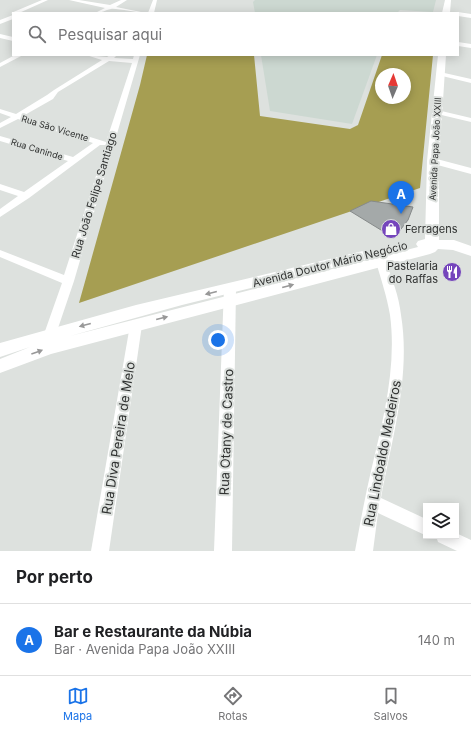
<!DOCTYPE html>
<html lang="pt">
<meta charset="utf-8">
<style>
body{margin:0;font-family:Inter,sans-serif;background:#f6f6f6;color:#202124}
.controls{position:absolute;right:12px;bottom:12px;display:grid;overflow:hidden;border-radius:0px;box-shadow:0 2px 10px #0003}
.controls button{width:36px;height:36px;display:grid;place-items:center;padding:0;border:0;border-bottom:1px solid #e0e0e0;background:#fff;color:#202124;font:20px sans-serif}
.compass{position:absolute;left:375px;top:68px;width:36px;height:36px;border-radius:50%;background:#fff;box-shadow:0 2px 10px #0003;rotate:2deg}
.you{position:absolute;left:218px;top:340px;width:14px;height:14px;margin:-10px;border:3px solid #fff;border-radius:50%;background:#1a73e8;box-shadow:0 0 0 6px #1a73e833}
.badge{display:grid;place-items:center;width:26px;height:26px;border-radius:50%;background:#1a73e8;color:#fff;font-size:13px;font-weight:700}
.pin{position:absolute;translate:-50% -33px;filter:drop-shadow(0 1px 2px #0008)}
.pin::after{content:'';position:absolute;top:21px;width:14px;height:12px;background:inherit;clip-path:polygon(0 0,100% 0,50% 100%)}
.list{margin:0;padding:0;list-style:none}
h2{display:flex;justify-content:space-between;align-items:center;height:52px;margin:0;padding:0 16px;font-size:17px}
h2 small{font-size:13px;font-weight:400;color:#757577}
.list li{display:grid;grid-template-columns:26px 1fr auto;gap:12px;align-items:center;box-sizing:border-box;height:72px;padding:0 16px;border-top:1px solid #e0e0e0}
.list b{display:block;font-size:15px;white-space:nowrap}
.list p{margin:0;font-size:13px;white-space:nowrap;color:#757577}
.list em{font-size:13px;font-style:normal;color:#757577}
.icon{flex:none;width:22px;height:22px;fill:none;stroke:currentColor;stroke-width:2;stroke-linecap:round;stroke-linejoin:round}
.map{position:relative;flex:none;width:471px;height:551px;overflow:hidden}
.search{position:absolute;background:#fff;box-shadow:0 2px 10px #0003;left:12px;right:12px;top:12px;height:44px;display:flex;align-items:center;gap:10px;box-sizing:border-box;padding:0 14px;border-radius:0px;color:#757577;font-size:15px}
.sheet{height:124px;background:#fff}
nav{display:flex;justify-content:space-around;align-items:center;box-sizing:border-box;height:56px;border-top:1px solid #e0e0e0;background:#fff;font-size:11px;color:#757577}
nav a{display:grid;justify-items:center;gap:2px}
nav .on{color:#1a73e8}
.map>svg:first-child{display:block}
.built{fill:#ccd8d1}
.forest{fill:#a69e52;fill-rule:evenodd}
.building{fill:#a4a9a9;stroke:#868a8a}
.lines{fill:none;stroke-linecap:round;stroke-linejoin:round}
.minor{fill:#fff;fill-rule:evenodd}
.tertiary{fill:#fff;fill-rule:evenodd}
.secondary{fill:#fff;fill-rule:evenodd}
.oneway{fill:#989898}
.labels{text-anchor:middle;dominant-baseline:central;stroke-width:4;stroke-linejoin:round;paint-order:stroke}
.far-street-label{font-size:9px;fill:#303231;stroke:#dde1de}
.street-label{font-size:11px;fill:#303231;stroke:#dde1de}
.poi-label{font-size:11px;fill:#303231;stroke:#dde1de;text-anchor:start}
.near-street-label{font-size:13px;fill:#303231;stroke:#dde1de}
</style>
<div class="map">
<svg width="471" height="551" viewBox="0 0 471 551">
<rect width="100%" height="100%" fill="#dde1de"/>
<g class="built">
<path d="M255 0H436L433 12 400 10 397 13H255L253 2Z"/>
<path d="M261 55H377L352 124 270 111Z"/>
</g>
<path class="forest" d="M147 55H254L260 116 350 129 358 125 382 55H433L420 188 79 303 140 85ZM381 74H405V98H381Z"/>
<path class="building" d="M371 201 413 207 408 220 394 238 350 211Z"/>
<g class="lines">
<g class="minor">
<path d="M42 0H48L19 13H13V14L11 13Z"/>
<path d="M69 0H79L110 5 121 0H127L116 7 146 13C137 13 116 8 111 9 105 10 102 13 95 13L105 8Z"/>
<path d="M153 0H157L154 13H148Z"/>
<path d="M458 12 471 14V18L458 16V13H456Z"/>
<path d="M13 15V19L0 24V20Z"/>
<path d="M0 34 13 37V41L0 38Z"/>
<path d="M15 55H23L0 67V63Z"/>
<path d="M86 55 107 57 110 55H117L114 58 133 59 134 55H140L74 281 56 334 54 337 50 339 46 337 44 334 62 283 0 257V250L64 275 106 145H100L29 198 0 217V209L18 196 0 190V184L24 192 68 161 0 141V136L73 157 93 143 18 119 0 128V123L11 117 0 113V109L16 114 47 95 54 90 102 60ZM109 61 132 63 106 142 23 116 53 99 58 92Z"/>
<path d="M440 72 471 79V83L438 75 437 74Z"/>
<path d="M433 109 471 118V122L433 113Z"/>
<path d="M433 158 471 168V174L430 163 429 161 430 159Z"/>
<path d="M381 258 385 259 386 262C392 279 399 296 401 315 411 376 392 438 381 498L426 519 427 536 378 513 373 551H355C360 524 365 497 371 471 383 420 397 367 390 315 387 297 381 279 376 262L377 259Z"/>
<path d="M230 284 234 285 236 288 232 551H214L224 288 226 285Z"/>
<path d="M136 320 140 322 142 325 109 551H91L130 325 132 322Z"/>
<path d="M456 533 471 540V551H457L438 542 436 536H456Z"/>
</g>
<path class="tertiary" d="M458 42 471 44V48L458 46Z"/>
<g class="secondary">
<path d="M445 0H451L450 13H442Z"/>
<path d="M438 55H446L439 161V240H454L471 246V256L453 250 438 249 435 252 430 254 51 354 0 373V359L30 347 0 357V343L136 305 367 250 372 252 374 255 372 258 182 305 70 336 418 247 416 244 418 241 425 239 427 161Z"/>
</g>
</g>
<defs><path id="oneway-solid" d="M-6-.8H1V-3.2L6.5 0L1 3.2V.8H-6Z"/></defs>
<g class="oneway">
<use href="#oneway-solid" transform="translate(288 286) rotate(-15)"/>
<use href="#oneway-solid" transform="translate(211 293) rotate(166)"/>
<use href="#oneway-solid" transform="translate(162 318) rotate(-14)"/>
<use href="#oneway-solid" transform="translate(85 325) rotate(165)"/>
<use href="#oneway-solid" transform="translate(37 352) rotate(-20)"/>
</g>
<defs>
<symbol id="shop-disc" viewBox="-11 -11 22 22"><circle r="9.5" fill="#7545bc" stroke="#dde1de"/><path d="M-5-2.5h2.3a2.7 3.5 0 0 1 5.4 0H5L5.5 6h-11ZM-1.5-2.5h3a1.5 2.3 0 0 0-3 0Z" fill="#fff"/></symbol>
<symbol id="restaurant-disc" viewBox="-11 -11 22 22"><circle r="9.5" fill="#7545bc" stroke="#dde1de"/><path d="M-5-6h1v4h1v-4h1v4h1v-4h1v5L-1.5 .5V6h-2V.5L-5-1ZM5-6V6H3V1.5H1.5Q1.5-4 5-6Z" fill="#fff"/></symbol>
</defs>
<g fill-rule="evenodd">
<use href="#shop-disc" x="380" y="218" width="22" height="22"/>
<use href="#restaurant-disc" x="441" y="261" width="22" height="22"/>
</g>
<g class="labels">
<g class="far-street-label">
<text transform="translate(55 128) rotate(17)">Rua São Vicente</text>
<text transform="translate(37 149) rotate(17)">Rua Caninde</text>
<text transform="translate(435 149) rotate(-87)">Avenida Papa João XXIII</text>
</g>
<g class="street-label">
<text transform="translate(94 195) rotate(-73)">Rua João Felipe Santiago</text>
<text transform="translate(330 264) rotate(-14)">Avenida Doutor Mário Negócio</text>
</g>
<g class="poi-label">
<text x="405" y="229">Ferragens</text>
<text x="438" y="266" text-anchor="end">Pastelaria<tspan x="438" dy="13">do Raffas</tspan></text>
</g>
<g class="near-street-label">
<text transform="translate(226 432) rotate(-88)">Rua Otany de Castro</text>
<text transform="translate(118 438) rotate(-81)">Rua Diva Pereira de Melo</text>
<text transform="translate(382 453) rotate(-79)">Rua Lindoaldo Medeiros</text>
</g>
</g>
</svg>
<div class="controls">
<button><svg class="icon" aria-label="layers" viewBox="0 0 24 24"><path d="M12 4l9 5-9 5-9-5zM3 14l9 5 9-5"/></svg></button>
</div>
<svg class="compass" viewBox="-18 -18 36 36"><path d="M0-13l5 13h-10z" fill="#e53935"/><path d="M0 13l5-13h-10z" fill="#757577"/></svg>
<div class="you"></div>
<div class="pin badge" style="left:401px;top:214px">A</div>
<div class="search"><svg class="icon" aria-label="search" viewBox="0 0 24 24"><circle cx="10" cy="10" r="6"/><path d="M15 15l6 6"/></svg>Pesquisar aqui</div>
</div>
<section class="sheet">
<h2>Por perto<small></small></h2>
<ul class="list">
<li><span class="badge">A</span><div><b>Bar e Restaurante da Núbia</b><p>Bar · Avenida Papa João XXIII</p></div><em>140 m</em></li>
</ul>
</section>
<nav>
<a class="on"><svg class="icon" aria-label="map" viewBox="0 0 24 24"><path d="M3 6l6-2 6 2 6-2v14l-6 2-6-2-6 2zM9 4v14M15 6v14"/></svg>Mapa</a>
<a><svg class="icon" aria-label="directions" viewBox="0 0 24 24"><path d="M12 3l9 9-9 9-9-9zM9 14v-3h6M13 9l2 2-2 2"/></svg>Rotas</a>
<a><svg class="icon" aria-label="saved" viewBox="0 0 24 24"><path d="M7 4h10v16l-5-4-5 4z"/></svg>Salvos</a>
</nav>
